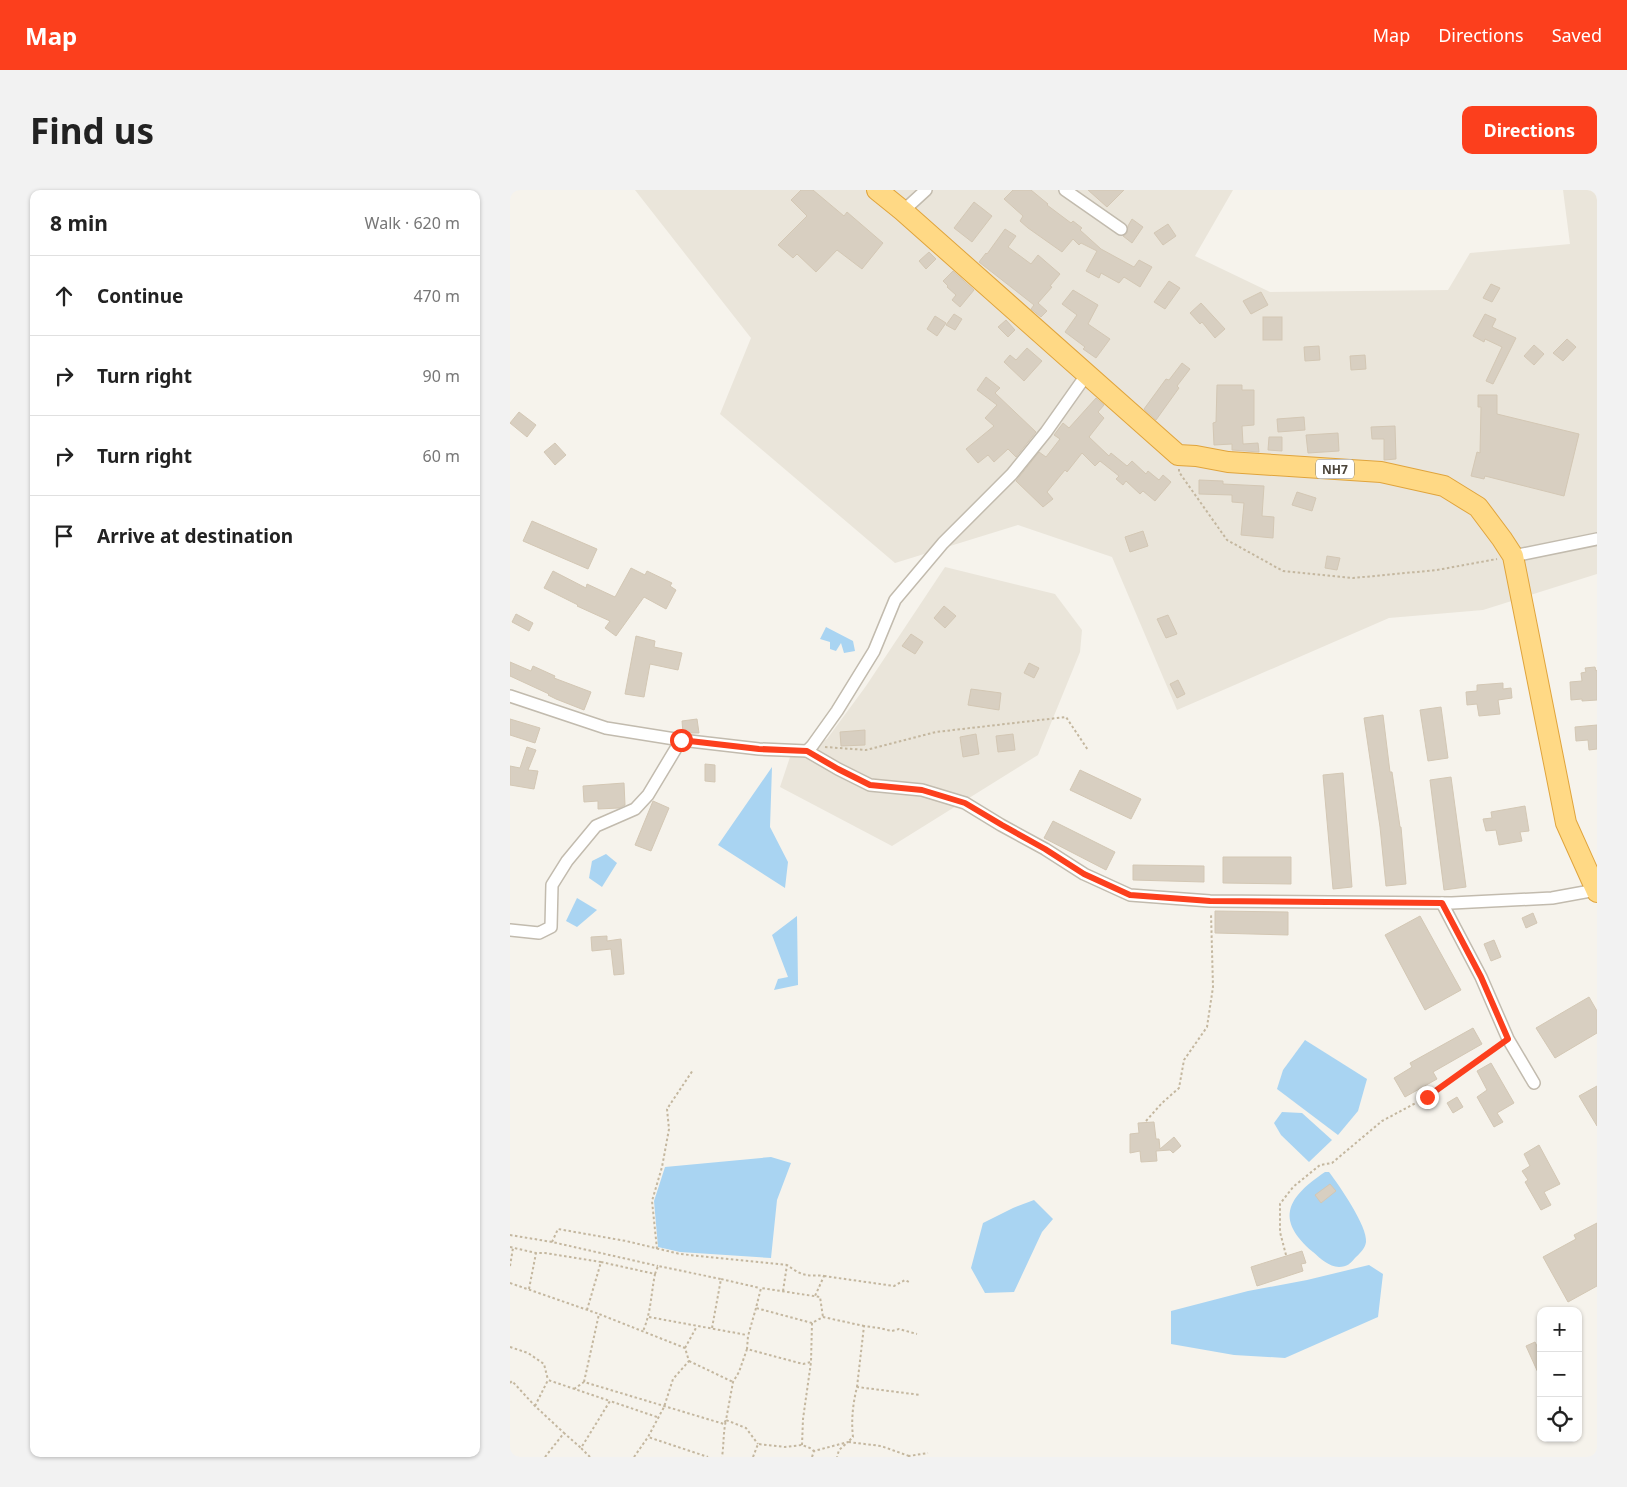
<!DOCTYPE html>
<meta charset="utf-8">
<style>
body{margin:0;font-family:"Noto Sans",sans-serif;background:#f2f2f2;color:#222}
.controls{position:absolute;right:15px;bottom:15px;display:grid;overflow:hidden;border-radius:10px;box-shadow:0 1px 4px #0004}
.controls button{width:45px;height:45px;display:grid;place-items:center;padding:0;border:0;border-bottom:1px solid #e0e0e0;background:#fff;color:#222;font:25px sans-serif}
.stop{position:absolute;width:15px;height:15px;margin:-11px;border:4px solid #fc3f1d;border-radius:50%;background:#fff}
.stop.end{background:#fc3f1d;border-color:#fff;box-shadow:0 1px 5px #0008}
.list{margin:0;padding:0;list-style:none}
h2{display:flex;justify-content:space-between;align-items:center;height:65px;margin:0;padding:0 20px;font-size:21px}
h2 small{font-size:16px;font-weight:400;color:#767676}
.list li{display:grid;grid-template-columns:32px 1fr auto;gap:15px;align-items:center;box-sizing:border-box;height:80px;padding:0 20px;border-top:1px solid #e0e0e0}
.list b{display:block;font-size:19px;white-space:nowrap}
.list em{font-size:16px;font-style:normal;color:#767676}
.icon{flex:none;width:28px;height:28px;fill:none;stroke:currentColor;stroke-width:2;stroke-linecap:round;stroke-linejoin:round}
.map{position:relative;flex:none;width:1087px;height:1267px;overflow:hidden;border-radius:10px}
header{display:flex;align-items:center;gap:30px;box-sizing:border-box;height:70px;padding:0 25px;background:#fc3f1d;color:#fff}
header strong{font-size:24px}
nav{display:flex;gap:28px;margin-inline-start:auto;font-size:18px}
.intro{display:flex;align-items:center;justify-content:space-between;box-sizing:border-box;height:120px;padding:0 30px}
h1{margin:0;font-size:35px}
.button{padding:12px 22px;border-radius:10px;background:#fc3f1d;color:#fff;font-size:18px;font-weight:700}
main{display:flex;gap:30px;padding:0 30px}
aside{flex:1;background:#fff;border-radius:10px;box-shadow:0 1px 4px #0004}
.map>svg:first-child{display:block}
.residential{fill:#eae5da}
.water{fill:#a9d4f2}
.building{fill:#d8cfc1;stroke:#d3c7b4}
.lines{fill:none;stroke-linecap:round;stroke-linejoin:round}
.minor-casing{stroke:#c2bbae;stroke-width:14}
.trunk-casing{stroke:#e0a43c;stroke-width:22}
.path{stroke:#c4b79f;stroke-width:2;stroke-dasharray:2.5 2.5;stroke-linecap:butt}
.minor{stroke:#fff;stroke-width:11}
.trunk{stroke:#ffd985;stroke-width:20}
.route{stroke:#fc3f1d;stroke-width:6}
.labels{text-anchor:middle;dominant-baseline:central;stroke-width:4;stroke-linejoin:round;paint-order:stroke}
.shield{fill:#fff;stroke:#817c74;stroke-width:1}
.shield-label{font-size:12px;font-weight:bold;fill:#4b4439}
</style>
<header>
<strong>Map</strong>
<nav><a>Map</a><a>Directions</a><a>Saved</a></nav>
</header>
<div class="intro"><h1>Find us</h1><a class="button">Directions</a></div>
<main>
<aside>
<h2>8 min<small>Walk · 620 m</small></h2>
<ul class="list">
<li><svg class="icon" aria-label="ahead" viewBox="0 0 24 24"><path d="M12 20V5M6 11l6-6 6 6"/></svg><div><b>Continue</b></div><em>470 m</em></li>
<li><svg class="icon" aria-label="right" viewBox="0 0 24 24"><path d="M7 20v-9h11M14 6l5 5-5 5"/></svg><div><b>Turn right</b></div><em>90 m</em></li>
<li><svg class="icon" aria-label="right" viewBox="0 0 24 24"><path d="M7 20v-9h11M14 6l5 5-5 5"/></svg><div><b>Turn right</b></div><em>60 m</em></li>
<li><svg class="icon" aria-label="arrive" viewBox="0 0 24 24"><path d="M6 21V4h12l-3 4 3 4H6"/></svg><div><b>Arrive at destination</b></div></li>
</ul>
</aside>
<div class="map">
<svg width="1087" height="1267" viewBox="0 0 1087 1267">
<rect width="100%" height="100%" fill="#f6f3ec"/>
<g class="residential">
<path d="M125 0H723L685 66 760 102 938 100 960 63 1060 54 1053 0H1087V384L973 420 879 428 667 520 602 367 508 335 385 373 210 224 241 148Z"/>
<path d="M435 377 545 404 572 440 570 462 528 565 382 656 270 597 280 567 317 549 356 496Z"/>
</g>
<g class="water">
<path d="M316 437 343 451 345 461 334 463 331 453 326 461 320 459V452L310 449Z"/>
<path d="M262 577 260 637 278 672 275 698 208 655Z"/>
<path d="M96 664 107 673 92 697 79 688 82 671Z"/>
<path d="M67 708 87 720 67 737 56 731Z"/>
<path d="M287 726 288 795 264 800 268 789 278 787 262 745Z"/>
<path d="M795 850 857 889 848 921 828 945 767 899 773 880Z"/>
<path d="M772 922 792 923 822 950 799 972 771 945 764 933Z"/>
<path d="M261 967 281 973 267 1010 261 1068 170 1062 148 1057 144 1011 155 977Z"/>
<path d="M815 982H819C829 995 858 1037 856 1052 855 1059 850 1063 845 1068 841 1073 837 1077 829 1077 819 1077 810 1068 803 1062 764 1029 778 1007 815 982Z"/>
<path d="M524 1010 543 1029 532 1042 504 1102 475 1103 461 1078 473 1033 503 1018Z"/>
<path d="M859 1075 873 1084 868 1127 775 1168 724 1165 661 1154V1121L738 1101 797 1090Z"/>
</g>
<g class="building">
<path d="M291 0H303L334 26 337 22 373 53 352 79 327 60 306 82 287 64 283 68 268 55 297 26 281 10Z"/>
<path d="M503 0H521L538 14 537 15 561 33 563 31 572 38 570 40 591 59 624 77 629 70 642 77 630 97 614 87 609 93 591 83 589 88 576 81 587 61 571 53 569 55 563 49 552 62 518 38 510 31 513 26 494 9Z"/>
<path d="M578 0H614L597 17Z"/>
<path d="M464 12 482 26 462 52 444 38Z"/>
<path d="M622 29 633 37 622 53 613 46 617 43 618 36Z"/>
<path d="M658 34 666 46 653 55 644 43Z"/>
<path d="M495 39 506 46 498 57 521 74 528 65 550 84 540 96 542 97 528 113 537 121 531 127 521 119 524 115 469 72 476 63 477 64Z"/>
<path d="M419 62 426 69 416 79 409 71Z"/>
<path d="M443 81 464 100 450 117 442 110 446 105 437 97 438 96 433 91Z"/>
<path d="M659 91 670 98 655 119 644 112Z"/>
<path d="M981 94 990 98 982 112 973 108Z"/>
<path d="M563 100 588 115 578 134 600 149 586 168 573 159 575 157 555 142 567 125 552 114Z"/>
<path d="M751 102 758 115 741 124 733 111Z"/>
<path d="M691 113 715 139 705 148 692 132 690 134 680 123Z"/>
<path d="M444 124 452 129 445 140 436 135Z"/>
<path d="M975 124 986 129 982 137 1006 148 983 194 976 191 992 157 975 149 974 152 963 146Z"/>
<path d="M425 126 436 133 427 146 417 139Z"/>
<rect x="753" y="127" width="19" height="23"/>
<path d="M496 130 505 140 498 147 488 137Z"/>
<path d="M1057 149 1066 157 1053 171 1043 163Z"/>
<path d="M1024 155 1034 164 1024 175 1014 166Z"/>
<path d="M809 156 810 170 795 171 794 157Z"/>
<path d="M517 158 532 171 514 191 494 172 500 165 506 170Z"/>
<path d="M855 165 856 179 841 180 840 166Z"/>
<path d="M672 173 680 179 667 196 669 198 646 230 634 219 656 189 659 190Z"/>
<path d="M476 187 490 198 485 203 526 242 506 267 498 259 484 272 478 265 468 273 456 259 484 236 475 228 487 215 467 200Z"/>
<path d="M707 195H732V200H744V235L732 236 733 254 748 253 749 262 722 260V254L704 255 703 233 706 232Z"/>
<path d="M968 205H987V224L1069 244 1054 306 975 286 974 289 961 286 967 262 970 263 971 217H968Z"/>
<path d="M586 208 594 215 588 222 594 228 579 247 599 266 601 263 617 276 622 271 636 284 638 281 649 290 653 285 661 292 645 311 633 301 630 304 616 291 613 295 606 289 609 286 590 271 585 276 572 263 557 282 555 280 537 302 543 309 533 317 506 291 529 262 536 267 550 249 544 245 553 233 559 238Z"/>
<path d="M9 222 26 235 17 247 0 233Z"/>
<path d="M794 227 795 240 768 242 767 229Z"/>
<path d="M885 236 886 269 874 270V249H862L861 237Z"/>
<path d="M828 243 829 261 798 263 796 245Z"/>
<path d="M759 247H772V261L758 260Z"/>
<path d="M45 253 56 265 45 275 34 262Z"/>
<path d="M689 290 713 291V294L754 296 752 326 764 327 763 348 731 345 734 313 722 312V305L689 304Z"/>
<path d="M787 302 806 308 802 321 782 315Z"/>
<path d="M22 331 87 359 78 379 13 351Z"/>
<path d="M633 341 638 356 620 362 615 347Z"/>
<path d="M817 366 830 368 827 380 815 378Z"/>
<path d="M121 378 135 385 137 381 162 393 160 396 166 400 156 419 134 407 106 446 95 438 100 431 67 416 68 415 34 398 43 381 76 398 77 394 105 407Z"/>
<path d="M434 416 446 426 435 438 424 428Z"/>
<path d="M6 424 23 433 19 441 2 432Z"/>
<path d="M658 425 667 444 656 448 647 429Z"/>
<path d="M401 444 413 452 405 464 392 456Z"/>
<path d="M126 446 145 451 144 457 172 463 168 480 140 474 134 507 115 504Z"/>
<path d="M0 472 21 481 23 476 45 486 44 488 81 502 74 520 46 509 38 505 39 504 0 486Z"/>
<path d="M519 473 529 478 524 488 514 483Z"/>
<path d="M1085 477 1086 481 1087 480V510L1072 511V509L1061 510 1060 492 1072 491 1071 483 1076 482 1075 478Z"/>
<path d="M668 490 675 504 667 508 660 494Z"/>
<path d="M993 493V499L1001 498 1002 508 988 510 990 524 969 526 967 514 957 515 956 502 967 501V495Z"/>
<path d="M461 499 491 503 489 520 458 515Z"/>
<path d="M931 517 938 568 918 571 910 520Z"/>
<path d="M873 525 880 582H882L890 637H891L896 694 876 696 870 637 854 528Z"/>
<path d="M0 529 30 538 25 553 0 545Z"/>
<path d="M187 529 189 543H173L172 531Z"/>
<path d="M1087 535V559L1079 560 1078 550 1066 551 1065 537Z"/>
<path d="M355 540V555L331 556 330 542Z"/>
<path d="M466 544 469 564 453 567 450 547Z"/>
<path d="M503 544 505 560 488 562 486 546Z"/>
<path d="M17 557 26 560 18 580 28 581 24 599 0 595V576L10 578Z"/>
<path d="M195 574 205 575V592L195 591Z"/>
<path d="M570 580 631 609 621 629 560 600Z"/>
<path d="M833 583 842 697 823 699 813 585Z"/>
<path d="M941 587 956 697 934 700 920 590Z"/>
<path d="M114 593 115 615 109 618 88 619V611L74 612 73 596Z"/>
<path d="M143 611 159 618 141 661 125 655Z"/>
<path d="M1015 616 1019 641 1010 642 1012 651 989 655 986 640 976 641 973 629 982 628 981 622Z"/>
<path d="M543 631 605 662 596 680 534 648Z"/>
<path d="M713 667H781V694L713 693Z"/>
<path d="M623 675 694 676V692L623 690Z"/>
<path d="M705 721 778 722V745L705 743Z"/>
<path d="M1023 723 1027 733 1016 738 1012 728Z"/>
<path d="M910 726 951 800 915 820 875 745Z"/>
<path d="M97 746V751L111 749 114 784 104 785 101 759 82 761 81 747Z"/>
<path d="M984 750 991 767 981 771 974 754Z"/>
<path d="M1079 807 1087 821V843L1045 868 1026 838Z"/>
<path d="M963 838 972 854 923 882 927 889 895 907 884 888 902 877 900 873Z"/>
<path d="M981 873 1004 913 987 923 993 932 984 937 967 907 977 900 967 881Z"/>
<path d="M1087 896V936L1069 906Z"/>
<path d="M947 907 953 917 943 923 937 913Z"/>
<path d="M644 932 646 949H649L650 959 664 947 671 956 663 963 660 960 646 961 647 971 631 972 630 961 620 963V944L629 943 628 933Z"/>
<path d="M1029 955 1050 994 1034 1002 1041 1015 1031 1020 1015 992 1018 990 1012 981 1020 976 1014 964Z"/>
<path d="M820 994 826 1001 811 1013 805 1005Z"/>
<path d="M1087 1033V1096L1058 1112 1033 1067 1066 1049 1064 1045Z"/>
<path d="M792 1061 796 1073 791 1074 793 1081 747 1096 741 1077Z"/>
<path d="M1025 1152 1031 1164 1030 1187 1016 1156Z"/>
</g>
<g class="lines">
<defs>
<g id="minor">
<path d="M555 0 611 39"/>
<path d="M393 21 416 0"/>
<path d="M1003 366 1087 349"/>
<path d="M0 506 96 538 171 550 249 559 297 561 328 579 360 595 412 600 455 613 491 635 535 659 574 684 620 705 700 711 942 713 1042 708 1086 700"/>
<path d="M297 561 302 556 327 521 364 461 385 410 433 353 502 284 536 242 577 184"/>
<path d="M932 713 971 787 998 849 1024 893"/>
<path d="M0 740 29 743 41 737 42 695 57 671 86 636 125 619 138 605 171 550"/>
</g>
<path id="trunk" d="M367 0 393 21 668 265 686 266 718 272 871 282 934 296 968 317 992 349 1003 366 1056 633 1087 702"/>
</defs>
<use href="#minor" class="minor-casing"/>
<use href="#trunk" class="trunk-casing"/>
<g class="path">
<path d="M669 279V282L717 350 773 381 843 388 927 380 987 369"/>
<path d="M315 557 356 560 426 542 556 527 578 560"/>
<path d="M636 931 652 913 669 898 674 870 697 837 703 797 701 723"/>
<path d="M0 1045 42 1052 148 1076"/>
<path d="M42 1052 48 1039 116 1051 170 1064 277 1075"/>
<path d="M0 1057 26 1063H35L91 1072"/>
<path d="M147 1059 142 1011 152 977 159 939 157 919 183 880"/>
<path d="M776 1065 770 1042V1014L783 997 810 975 822 973 872 931 917 907 990 855"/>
<path d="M0 1076 3 1058"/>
<path d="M145 1084 148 1076 211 1089"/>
<path d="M314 1086 384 1096 395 1090 401 1093"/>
<path d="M0 1093 89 1124"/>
<path d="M19 1099 26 1063"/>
<path d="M273 1101 277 1075C283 1079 289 1084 297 1085 302 1086 308 1085 314 1086L305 1106"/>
<path d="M246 1118 238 1146 237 1159 293 1174 301 1172"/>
<path d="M77 1120 91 1072 145 1084C141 1104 141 1123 133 1141"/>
<path d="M139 1127 237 1145"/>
<path d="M302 1133 246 1118 251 1098 310 1107 313 1127"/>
<path d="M202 1138 211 1089 250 1098"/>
<path d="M0 1157 18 1163 34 1174 38 1190"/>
<path d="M175 1158 187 1136"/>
<path d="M237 1159 229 1182 223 1192 216 1230 236 1238 248 1254"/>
<path d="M179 1171 223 1192"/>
<path d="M74 1192 89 1124 175 1158 179 1171 163 1189 154 1217 138 1247 198 1267"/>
<path d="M0 1193 2 1191 25 1216 54 1243"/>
<path d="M347 1197 354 1136 369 1138 382 1141 389 1139 407 1144"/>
<path d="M64 1199 74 1192 214 1234 216 1230C213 1243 214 1254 212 1267"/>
<path d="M25 1216 38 1190 100 1211"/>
<path d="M292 1255 293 1229 301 1172 302 1133 313 1127 354 1136"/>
<path d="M399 1266 371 1256 338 1252 343 1247C341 1230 343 1213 347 1197L411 1205"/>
<path d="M35 1267 54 1243 71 1258"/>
<path d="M80 1267 71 1258 100 1211 147 1227"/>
<path d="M124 1267 138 1247"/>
<path d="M243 1267 248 1254 275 1257 292 1255 300 1258 304 1261"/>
<path d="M302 1267 304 1261 338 1252 329 1260 327 1267"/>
<path d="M399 1267V1266L418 1263"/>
</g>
<use href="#minor" class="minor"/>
<use href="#trunk" class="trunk"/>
</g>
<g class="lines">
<path class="route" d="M171 550 249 559 297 561 328 579 360 595 412 600 455 613 492 635 535 659 574 684 620 705 700 711 932 713 971 787 998 849 917 907"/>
</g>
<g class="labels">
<rect class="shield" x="806" y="269.5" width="38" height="19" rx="4"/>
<g class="shield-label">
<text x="825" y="279">NH7</text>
</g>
</g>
</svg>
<div class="controls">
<button>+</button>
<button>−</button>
<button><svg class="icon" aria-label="locate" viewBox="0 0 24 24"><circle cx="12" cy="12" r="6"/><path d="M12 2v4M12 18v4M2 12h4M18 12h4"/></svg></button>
</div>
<div class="stop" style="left:171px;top:550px"></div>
<div class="stop end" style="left:917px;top:907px"></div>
</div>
</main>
